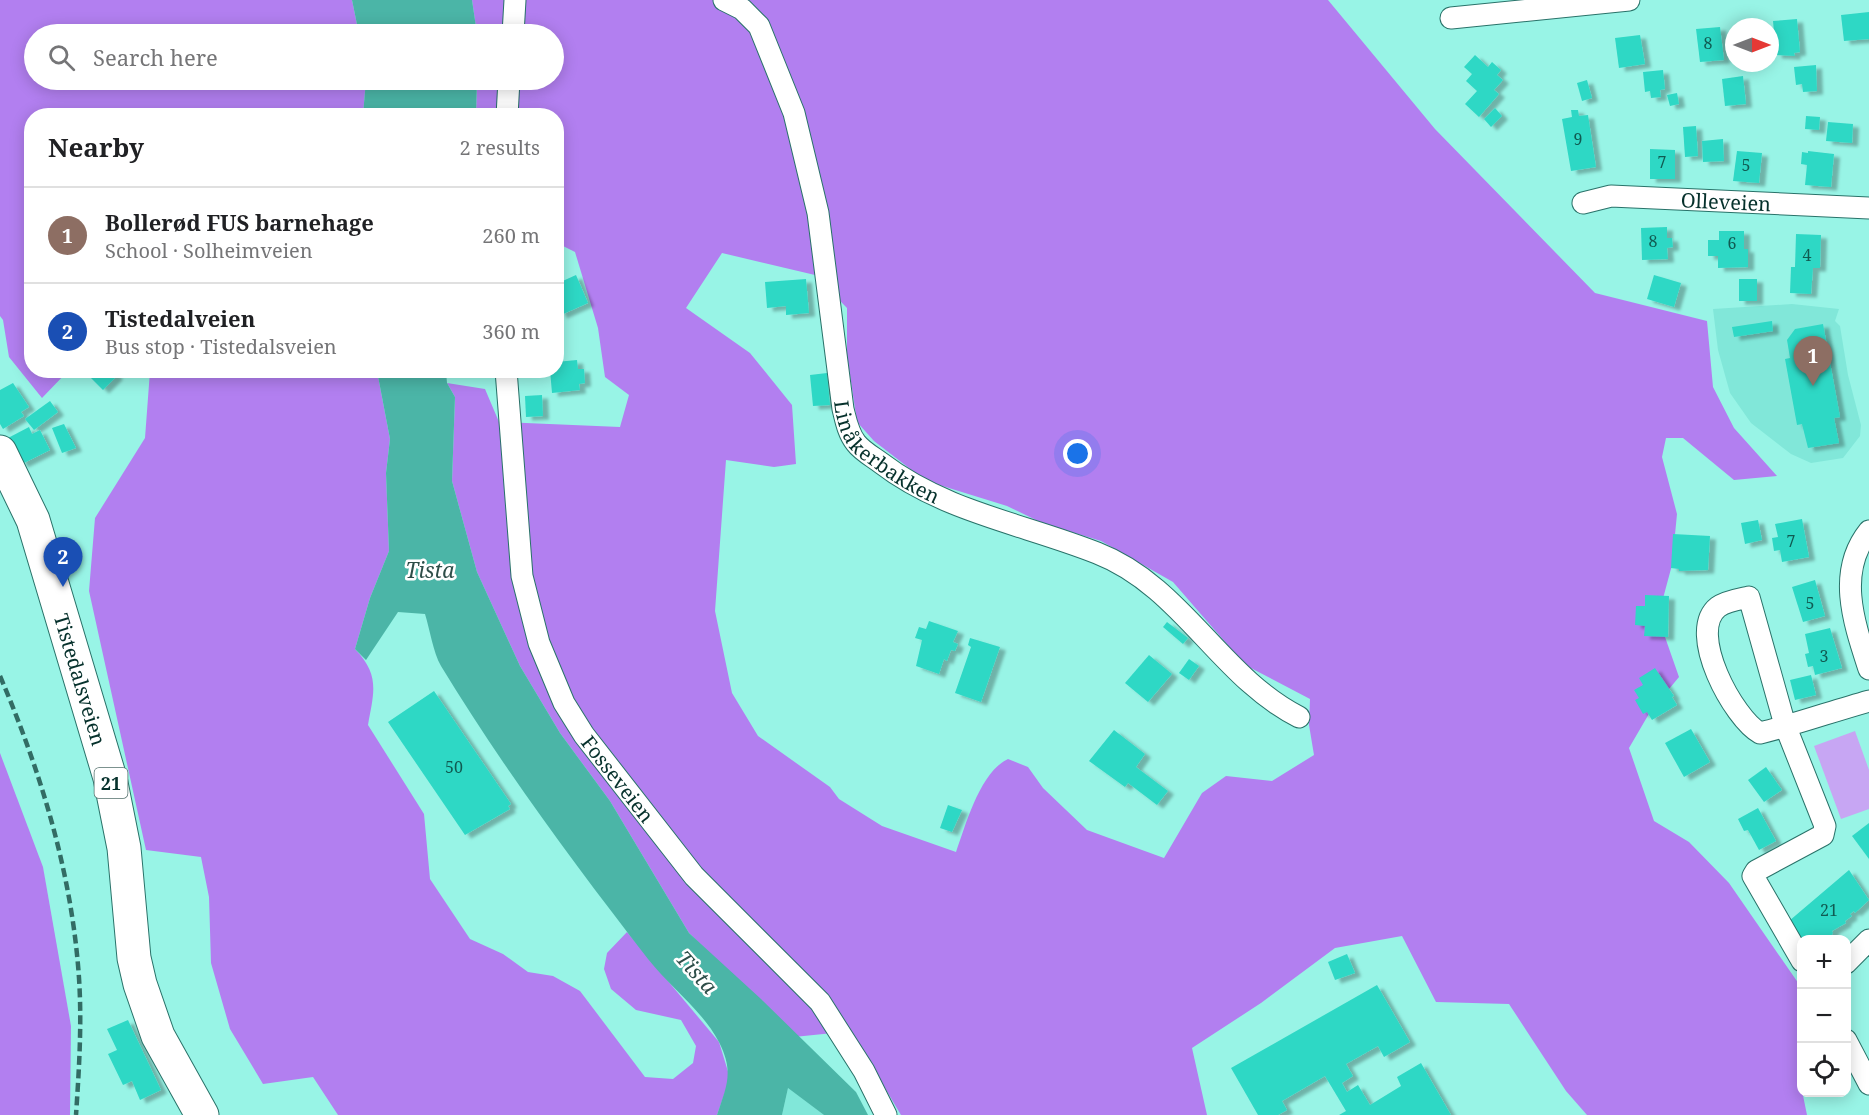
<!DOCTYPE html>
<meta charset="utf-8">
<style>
body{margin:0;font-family:"Noto Serif",serif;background:#f6f6f6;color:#202124}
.controls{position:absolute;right:18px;bottom:18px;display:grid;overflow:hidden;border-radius:12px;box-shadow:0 3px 15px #0003}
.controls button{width:54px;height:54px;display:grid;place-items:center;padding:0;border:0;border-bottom:2px solid #e0e0e0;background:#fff;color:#202124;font:30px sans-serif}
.compass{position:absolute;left:1725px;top:18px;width:54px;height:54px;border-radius:50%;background:#fff;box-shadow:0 3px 15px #0003;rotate:90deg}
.you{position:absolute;left:1078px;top:454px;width:21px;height:21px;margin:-15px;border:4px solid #fff;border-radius:50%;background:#1a73e8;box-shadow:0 0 0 9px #1a73e833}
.badge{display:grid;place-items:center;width:39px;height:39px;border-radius:50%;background:#ac1d56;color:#fff;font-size:20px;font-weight:700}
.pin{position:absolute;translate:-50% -50px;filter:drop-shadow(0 2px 3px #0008)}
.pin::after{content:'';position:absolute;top:32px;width:21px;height:18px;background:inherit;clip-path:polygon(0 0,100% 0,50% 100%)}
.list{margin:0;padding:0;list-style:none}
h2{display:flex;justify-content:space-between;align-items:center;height:78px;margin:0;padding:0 24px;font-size:26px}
h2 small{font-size:20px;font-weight:400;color:#757577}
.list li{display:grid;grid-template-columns:39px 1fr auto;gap:18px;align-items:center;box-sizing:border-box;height:96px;padding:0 24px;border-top:2px solid #e0e0e0}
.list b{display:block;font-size:22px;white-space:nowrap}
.list p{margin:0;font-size:20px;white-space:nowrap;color:#757577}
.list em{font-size:20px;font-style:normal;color:#757577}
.icon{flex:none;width:33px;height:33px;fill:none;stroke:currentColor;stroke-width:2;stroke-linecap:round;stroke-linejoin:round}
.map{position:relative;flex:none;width:1869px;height:1115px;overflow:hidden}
.search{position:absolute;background:#fff;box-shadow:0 3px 15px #0003;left:24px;top:24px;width:540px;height:66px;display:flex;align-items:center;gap:15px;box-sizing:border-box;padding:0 21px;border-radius:33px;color:#757577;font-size:22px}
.panel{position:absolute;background:#fff;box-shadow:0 3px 15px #0003;left:24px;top:108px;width:540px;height:270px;border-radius:24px}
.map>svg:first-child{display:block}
.built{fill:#81e7d9}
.green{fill:#c7a6f3}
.forest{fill:#b27ff0;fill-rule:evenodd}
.water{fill:#4bb5a7}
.building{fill:#2fd8c5;filter:url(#shadow)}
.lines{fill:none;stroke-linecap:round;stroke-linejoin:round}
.street-casing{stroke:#297269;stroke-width:23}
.primary-casing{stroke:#297269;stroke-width:35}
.street{stroke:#fff;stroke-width:21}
.primary{stroke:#fff;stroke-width:33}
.rail{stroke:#326c64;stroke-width:4.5;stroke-dasharray:9 4.5;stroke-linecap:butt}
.labels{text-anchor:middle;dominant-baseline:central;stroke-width:5;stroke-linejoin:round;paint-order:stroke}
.number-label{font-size:16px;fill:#105b52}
.shield{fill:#fff;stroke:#516f6b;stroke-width:1.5}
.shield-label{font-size:18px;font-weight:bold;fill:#06312c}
.street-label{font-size:20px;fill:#06312c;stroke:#fff}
.water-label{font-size:21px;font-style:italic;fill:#2e4e49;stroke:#fff}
</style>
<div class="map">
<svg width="1869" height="1115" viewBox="0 0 1869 1115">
<defs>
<filter id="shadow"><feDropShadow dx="6" dy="3.5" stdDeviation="1.5" flood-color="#0004"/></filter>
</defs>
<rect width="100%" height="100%" fill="#98f4e6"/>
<g class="built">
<path d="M1792 304 1839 309 1835 321 1840 326 1848 375 1861 425 1860 436 1843 458 1811 463 1791 454 1751 423 1730 393 1718 350 1713 309Z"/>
<path d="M788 1088 824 1115H782Z"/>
</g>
<path class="green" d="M1855 731 1869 770V809L1841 819 1814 746Z"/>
<g class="forest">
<path d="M0 0H352L359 34H34V80H366L363 115 32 116V370L68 371 42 398 9 357 3 320 0 316Z"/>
<path d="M472 0H1328L1435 129 1595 293 1707 321 1713 387 1734 428 1777 476 1734 480 1683 438H1666L1662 457 1677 514 1672 565 1658 617 1679 677 1650 712 1629 748 1654 821 1689 842 1729 883 1801 987 1802 1075 1799 1076 1807 1115H1587L1566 1091 1509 1004 1436 1002 1402 936 1335 948 1261 1003 1192 1048 1207 1115H901L867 1058 843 1032 784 1038 719 962 689 933 610 801 560 733 520 666 477 572 452 481 455 397 447 383 485 389 499 422 620 427 629 395 605 377 598 328 575 252 557 243 556 116 476 115 477 80H554V34H477ZM722 253 815 275 847 308V355L857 422 874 441 918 475 936 484 1007 506 1042 523 1101 541 1173 582 1245 665 1310 699 1309 725 1314 755 1272 781 1226 776 1202 793 1164 858 1087 830 1043 788 1028 767 1008 759C980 772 966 824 956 852L882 826 839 799 830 787 758 736 732 693 715 611 726 460 774 467 796 464 792 405 750 353 686 308Z"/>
<path d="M150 371H377L390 439 386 473 389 551 370 598 355 649C380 675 374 692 368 725L424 814 430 879 470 939 503 954 528 972 553 976 580 991 645 1077 673 1079 693 1063 696 1046 681 1020 636 1010 611 989 604 969 607 953 627 932 719 1042 730 1078 717 1115H338L313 1077 263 1084 230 1029 211 963 209 897 201 857 146 850 89 591 95 518 145 438Z"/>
<path d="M0 753 43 867 71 1026 70 1115H0Z"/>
</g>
<g class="water">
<path d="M352 0H472L477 34H359Z"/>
<path d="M366 80H477L476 115H363Z"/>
<path d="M377 371H446L447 383 455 397 452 481 477 572 520 666 560 733 610 801 689 933 761 999 856 1092 868 1115H824L788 1088 782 1115H717C727 1085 734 1072 719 1042 702 1010 670 987 648 959 575 865 503 768 441 666 433 652 430 630 425 614L398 612 366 660 355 649 370 598 389 551 386 473 390 439Z"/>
</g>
<g class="building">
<path d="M1869 12V39L1844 41 1841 15Z"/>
<path d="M1797 19 1800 52 1794 53 1795 56 1776 55 1773 21Z"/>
<path d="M1720 27 1724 60 1700 62 1696 29Z"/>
<path d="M1640 35 1645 64 1619 68 1615 38Z"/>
<path d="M1475 55 1488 67 1492 62 1501 70 1497 75 1503 80 1494 90 1499 94 1479 117 1465 104 1477 91 1466 81 1472 74 1464 67Z"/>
<path d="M1816 65 1817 91 1803 92 1802 84 1796 85 1794 67Z"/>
<path d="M1663 70 1665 89 1660 90 1661 97 1651 98 1650 91 1645 92 1643 72Z"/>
<path d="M1743 76 1746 104 1725 106 1722 79Z"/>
<path d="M1587 80 1592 98 1582 101 1577 83Z"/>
<path d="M1677 93 1679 104 1670 106 1667 95Z"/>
<path d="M1495 108 1502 116 1491 127 1484 119Z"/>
<path d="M1571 110H1578L1579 116 1588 115 1596 167 1571 171 1562 119 1572 117Z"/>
<path d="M1806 116 1820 117 1819 130 1805 129Z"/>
<path d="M1828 122 1853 124 1852 143 1826 141Z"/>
<path d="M1696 126 1698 156 1685 157 1683 127Z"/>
<path d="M1723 139 1724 161 1703 162 1702 141Z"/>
<path d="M1650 149 1675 150V179H1650Z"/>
<path d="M1737 151 1762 153 1759 183 1733 181Z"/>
<path d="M1808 151 1834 154 1831 187 1805 185 1807 165 1801 164 1802 152 1808 153Z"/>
<path d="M1667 227V238H1672L1673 247 1667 248 1668 259 1642 260 1641 228Z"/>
<path d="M1719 231H1744V249H1748V267L1718 268V256H1708V240H1719Z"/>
<path d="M1796 234 1821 235 1820 268H1813L1811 294 1790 293 1791 267H1795Z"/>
<path d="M576 275 588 303 561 315 556 304V284Z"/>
<path d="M1654 275 1681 283 1674 307 1647 299Z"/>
<path d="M806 279 809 313 786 315V306L767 308 765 282Z"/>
<rect x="1739" y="279" width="18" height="22"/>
<path d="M1772 321 1773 331 1734 337 1732 327Z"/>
<path d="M1823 324 1840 417 1834 418 1839 443 1808 448 1802 424 1797 425 1785 359 1790 358 1787 340 1795 329Z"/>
<path d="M577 360 578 369H584L585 383 579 384 580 390 552 393 550 370H556V362Z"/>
<path d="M95 370H112L117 376 103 390 89 376Z"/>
<path d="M827 373 830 405 813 406 810 375Z"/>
<path d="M13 383 29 407 21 412 24 416 3 429 0 424V390Z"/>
<path d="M542 395 543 416 526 417 525 396Z"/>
<path d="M50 401 58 412 34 430 25 419Z"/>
<path d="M64 424 76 448 62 453 52 428Z"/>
<path d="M29 427 32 434 40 430 50 450 22 464 8 438Z"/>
<path d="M1802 519 1809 557 1782 562 1780 550 1774 551 1772 538 1778 537 1775 524Z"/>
<path d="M1758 520 1762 540 1745 544 1741 523Z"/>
<path d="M1673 534 1710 536 1708 570 1679 571V569L1671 568Z"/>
<path d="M1815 580 1825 616 1803 622 1792 587Z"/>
<path d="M1645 595 1669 596 1668 637 1644 636 1645 626 1635 625 1636 606H1645Z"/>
<path d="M929 621 958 631 953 642 958 644 955 651 951 650 947 661 944 659 939 674 916 666 922 640 915 638 919 627 926 629Z"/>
<path d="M1167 622 1188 638 1183 644 1163 627Z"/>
<path d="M1830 628 1842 668 1815 675 1813 666 1808 667 1805 654 1809 653 1805 634Z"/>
<path d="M970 638 1000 647 981 702 955 693 971 647 968 645Z"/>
<path d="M1149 655 1172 674 1148 702 1125 683Z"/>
<path d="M1189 659 1199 666 1189 680 1179 673Z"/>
<path d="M1655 668 1674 696 1672 697 1677 705 1652 720 1647 712 1643 714 1635 700 1639 698 1634 690 1643 685 1639 678Z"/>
<path d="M1811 675 1816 695 1795 700 1790 680Z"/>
<path d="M434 691 511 804 508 806 510 809 465 835 388 722Z"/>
<path d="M1691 729 1710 762 1684 777 1665 743Z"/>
<path d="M1114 730 1145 754 1136 767 1168 791 1157 805 1128 783 1125 787 1089 761Z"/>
<path d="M1766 767 1782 790 1764 802 1748 780Z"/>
<path d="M948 805 962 810 952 832 940 828Z"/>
<path d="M1758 808 1776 841 1759 850 1748 830 1744 831 1738 819Z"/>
<path d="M1869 823V859L1852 836Z"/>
<path d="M1849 870 1869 900 1855 913 1854 911 1850 914 1852 916 1845 921 1846 923 1832 931 1833 933 1828 940H1803L1789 921Z"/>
<path d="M1347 954 1355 973 1335 980 1328 962Z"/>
<path d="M1377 985 1410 1042 1384 1057 1378 1046 1346 1064 1353 1076 1342 1083 1347 1092 1358 1085 1370 1105 1401 1086 1397 1077 1421 1063 1451 1115H1339L1346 1111 1325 1076 1282 1101 1287 1110 1278 1115H1258L1231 1068Z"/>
<path d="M128 1020 161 1090 140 1100 132 1081 123 1085 108 1054 117 1050 107 1029Z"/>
</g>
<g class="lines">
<defs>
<g id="street">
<path id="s1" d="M724 0 742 9 759 26 794 113 818 213 843 409C846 421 848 433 856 443 862 451 873 457 881 463 945 512 1024 524 1097 553 1182 586 1220 677 1299 717"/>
<path d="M1451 18 1629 0"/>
<path d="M513 34 515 0"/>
<path d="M507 116 509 80"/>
<path id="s2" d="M1583 203 1611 196 1869 208"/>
<path id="s3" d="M506 370 522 576 539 643 564 703 584 735 694 876 820 1002 864 1071 886 1115"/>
<path d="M1869 531C1836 572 1854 623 1869 669"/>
<path d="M1802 961 1753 876 1756 871 1823 835 1825 826 1785 725 1749 597C1740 599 1726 601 1718 607 1686 632 1734 719 1760 733 1797 724 1833 711 1869 701"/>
<path d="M1846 963 1869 940"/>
<path d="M1846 1040 1869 1084"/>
</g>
<g id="primary">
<path id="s4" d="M0 452 33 520 110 778 124 848 134 958 140 984 158 1036 202 1115"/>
</g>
</defs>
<use href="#street" class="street-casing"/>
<use href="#primary" class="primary-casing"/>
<use href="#street" class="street"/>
<use href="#primary" class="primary"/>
<path class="rail" d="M0 676C41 772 72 874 79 978 82 1024 79 1070 76 1115"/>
</g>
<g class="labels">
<g class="number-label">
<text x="1708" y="43">8</text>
<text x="1578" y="139">9</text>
<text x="1662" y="162">7</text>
<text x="1746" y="165">5</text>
<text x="1653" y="241">8</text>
<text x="1732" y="243">6</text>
<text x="1807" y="255">4</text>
<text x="1791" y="541">7</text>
<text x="1810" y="603">5</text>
<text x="1824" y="656">3</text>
<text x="454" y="767">50</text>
<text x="1829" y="910">21</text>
</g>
<rect class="shield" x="94.5" y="768" width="33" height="30" rx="4.5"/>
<g class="shield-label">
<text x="111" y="783">21</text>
</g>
<g class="street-label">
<text stroke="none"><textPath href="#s2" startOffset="144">Olleveien</textPath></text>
<text stroke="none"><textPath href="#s1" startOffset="502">Linåkerbakken</textPath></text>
<text stroke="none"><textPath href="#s4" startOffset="242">Tistedalsveien</textPath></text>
<text stroke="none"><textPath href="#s3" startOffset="434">Fosseveien</textPath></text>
</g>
<g class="water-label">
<text x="430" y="570">Tista</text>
<text transform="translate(697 972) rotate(48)">Tista</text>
</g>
</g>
</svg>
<div class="controls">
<button>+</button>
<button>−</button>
<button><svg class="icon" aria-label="locate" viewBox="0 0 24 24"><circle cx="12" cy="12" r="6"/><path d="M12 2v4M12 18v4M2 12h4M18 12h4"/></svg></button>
</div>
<svg class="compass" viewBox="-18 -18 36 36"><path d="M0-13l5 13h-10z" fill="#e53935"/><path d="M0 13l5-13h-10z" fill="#757577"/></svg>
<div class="you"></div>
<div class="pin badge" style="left:1813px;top:386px;background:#8d6e63">1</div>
<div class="pin badge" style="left:63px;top:587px;background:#1a4fb4">2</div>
<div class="search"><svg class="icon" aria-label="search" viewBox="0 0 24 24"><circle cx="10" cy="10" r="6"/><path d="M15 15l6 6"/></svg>Search here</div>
<section class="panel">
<h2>Nearby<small>2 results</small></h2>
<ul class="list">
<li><span class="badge" style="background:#8d6e63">1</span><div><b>Bollerød FUS barnehage</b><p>School · Solheimveien</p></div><em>260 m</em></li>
<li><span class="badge" style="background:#1a4fb4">2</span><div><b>Tistedalveien</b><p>Bus stop · Tistedalsveien</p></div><em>360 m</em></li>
</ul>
</section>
</div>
